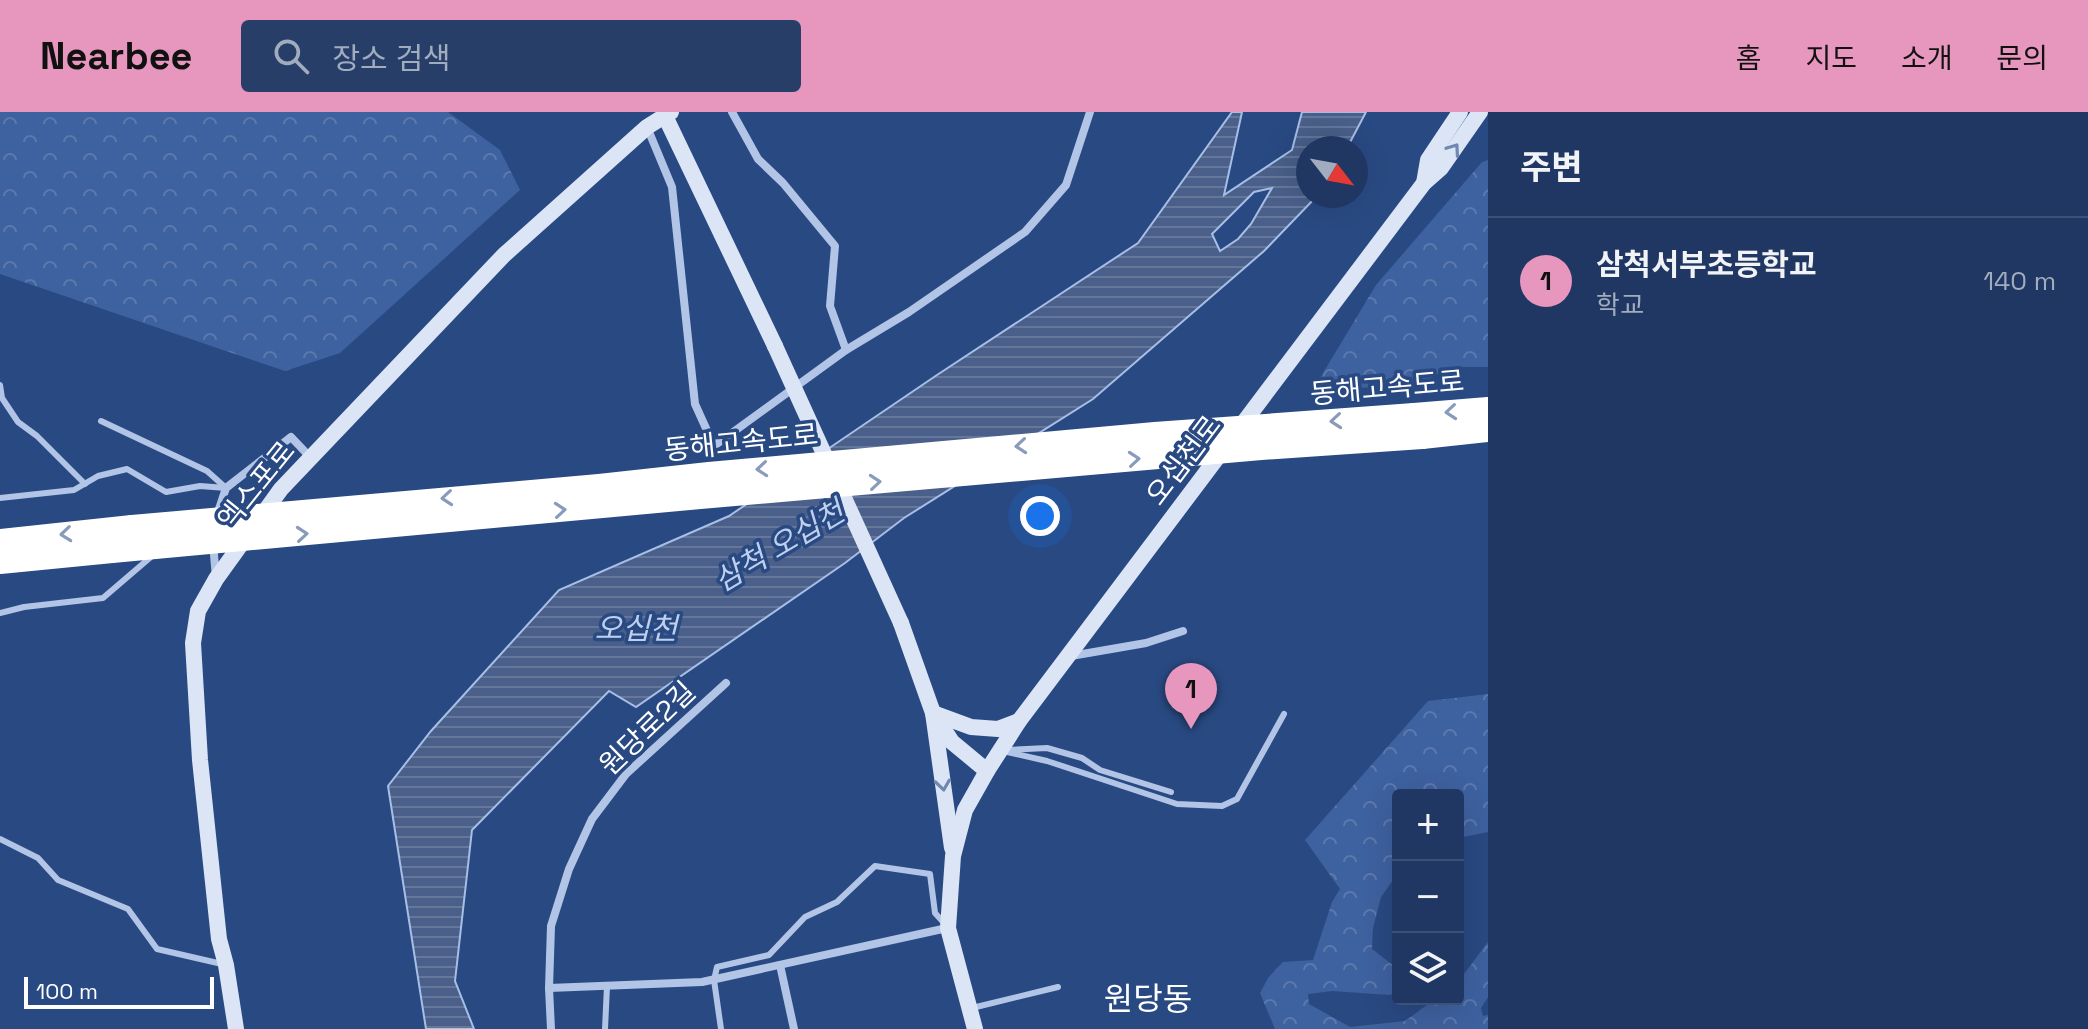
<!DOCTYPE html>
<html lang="ko">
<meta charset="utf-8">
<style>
body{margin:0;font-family:"Space Grotesk","Noto Sans KR",sans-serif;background:#273f68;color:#f1f3f6}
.controls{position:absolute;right:24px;bottom:24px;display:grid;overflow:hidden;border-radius:8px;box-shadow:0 8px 32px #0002}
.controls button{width:72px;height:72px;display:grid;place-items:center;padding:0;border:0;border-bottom:2px solid #3c5177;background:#1f3762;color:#f1f3f6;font:40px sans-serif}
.compass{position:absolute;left:1296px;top:24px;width:72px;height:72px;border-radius:50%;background:#1f3762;box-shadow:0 8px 32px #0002;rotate:121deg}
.scale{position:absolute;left:24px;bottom:20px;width:190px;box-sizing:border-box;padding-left:8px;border:4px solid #fff;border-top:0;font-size:22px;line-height:28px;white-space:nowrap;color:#fff;-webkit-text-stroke:6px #294982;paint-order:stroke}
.you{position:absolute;left:1040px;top:404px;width:28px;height:28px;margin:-20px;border:6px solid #fff;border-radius:50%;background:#1a73e8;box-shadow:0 0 0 12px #1a73e833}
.badge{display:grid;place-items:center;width:52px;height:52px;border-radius:50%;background:#e797bd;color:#111;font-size:26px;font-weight:700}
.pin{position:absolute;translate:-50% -66px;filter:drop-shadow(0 2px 4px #0008)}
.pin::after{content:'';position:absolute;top:42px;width:28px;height:24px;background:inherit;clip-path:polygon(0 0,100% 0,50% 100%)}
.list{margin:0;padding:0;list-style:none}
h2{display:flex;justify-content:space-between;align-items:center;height:104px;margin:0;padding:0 32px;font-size:34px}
h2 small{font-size:26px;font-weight:400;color:#a1acbe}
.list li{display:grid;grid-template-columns:52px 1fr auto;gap:24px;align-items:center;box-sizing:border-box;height:128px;padding:0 32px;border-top:2px solid #3c5177}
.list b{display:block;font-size:30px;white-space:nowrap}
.list p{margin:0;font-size:26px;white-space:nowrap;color:#a1acbe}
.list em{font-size:26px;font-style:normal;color:#a1acbe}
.icon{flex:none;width:44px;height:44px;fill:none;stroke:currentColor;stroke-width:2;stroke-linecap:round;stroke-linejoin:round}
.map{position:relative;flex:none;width:1488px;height:917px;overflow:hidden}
header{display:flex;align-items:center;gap:48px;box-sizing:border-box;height:112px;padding:0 40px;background:#e797bd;color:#111}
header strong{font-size:38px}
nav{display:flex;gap:44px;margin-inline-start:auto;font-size:28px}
.search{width:560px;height:72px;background:#273f68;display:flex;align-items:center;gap:20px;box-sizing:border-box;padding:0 28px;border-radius:8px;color:#a1acbe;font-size:30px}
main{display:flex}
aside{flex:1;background:#1f3762}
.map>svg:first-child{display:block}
.forest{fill:url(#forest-crowns)}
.water{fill:url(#water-rules);stroke:#a7bfe6;stroke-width:2;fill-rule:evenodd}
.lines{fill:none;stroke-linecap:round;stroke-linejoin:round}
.lane{stroke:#b2c5e6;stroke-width:6}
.street{stroke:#b2c5e6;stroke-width:8}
.secondary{stroke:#dbe5f6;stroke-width:16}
.highway{stroke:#fff;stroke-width:24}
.secondary-bridge{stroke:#dbe5f6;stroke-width:16}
.highway-bridge{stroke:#fff;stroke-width:24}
.oneway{stroke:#7087b0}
.oneway2{stroke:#899bba}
.labels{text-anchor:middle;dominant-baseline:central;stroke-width:7;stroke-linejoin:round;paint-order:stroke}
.street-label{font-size:28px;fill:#fff;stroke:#294982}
.water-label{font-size:30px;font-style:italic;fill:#bed0ee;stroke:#294982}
.quarter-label{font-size:32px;fill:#fff;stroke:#294982}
</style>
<header>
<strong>Nearbee</strong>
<div class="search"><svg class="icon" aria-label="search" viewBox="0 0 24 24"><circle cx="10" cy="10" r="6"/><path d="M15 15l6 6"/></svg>장소 검색</div>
<nav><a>홈</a><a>지도</a><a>소개</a><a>문의</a></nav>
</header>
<main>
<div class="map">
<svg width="1488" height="917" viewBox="0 0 1488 917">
<defs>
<pattern id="forest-crowns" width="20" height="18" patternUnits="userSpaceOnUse" patternTransform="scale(2)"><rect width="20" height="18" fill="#3e619f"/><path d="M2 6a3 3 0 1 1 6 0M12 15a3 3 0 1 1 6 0" fill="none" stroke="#5b79ad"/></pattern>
<pattern id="water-rules" width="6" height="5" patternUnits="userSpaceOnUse" patternTransform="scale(2)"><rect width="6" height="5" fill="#4a608a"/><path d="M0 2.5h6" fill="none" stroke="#65789c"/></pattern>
</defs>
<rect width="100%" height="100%" fill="#294982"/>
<g class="forest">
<path d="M0 0H448L500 38 520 78 340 241 285 259 0 162Z"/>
<path d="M1488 48V255H1449L1417 275 1314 276 1376 173 1482 50Z"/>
<path d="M1488 582V720L1458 726V683H1398V761L1381 785 1373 816 1372 837 1398 857V878L1390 883 1332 879 1308 882 1309 892 1350 915 1405 909 1435 887H1458V870L1488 830V885L1481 896 1483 904 1488 903V917H1275L1260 881 1268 866 1283 850 1313 848 1332 790 1340 777 1305 728 1428 589Z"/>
</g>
<path class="water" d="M1232 0H1242L1224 83 1292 38 1302 0H1366L1347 36H1308V84H1317L1264 139 1093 287 904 406 845 451 636 595 609 579 472 718 455 869 474 917H426L388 674 431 619 559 478 729 404 937 263 1138 131ZM1272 76 1251 112 1238 127 1220 139 1212 122 1254 80Z"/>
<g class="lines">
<g class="lane">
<path d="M0 273 2 286 18 310 37 324 85 372"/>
<path d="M101 309 207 359 226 376"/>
<path d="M0 386 74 378 98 364 127 357 166 380 200 374 226 376"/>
<path d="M0 501 24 495 103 486 152 444"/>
<path d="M1007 638 1047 636 1082 646 1100 658 1171 680"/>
<path d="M1003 639 1047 649 1177 692 1222 694 1237 687 1284 602"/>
<path d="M0 727 38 746 58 768 128 797 157 837 222 852"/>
<path d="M972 896 1058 875"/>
<path d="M605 917 607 874"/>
<path d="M721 917 714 868 717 855 769 843 805 805 837 790 875 754 930 762 935 801 944 811"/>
</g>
<g class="street">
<path d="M732 0 758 47 783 71 835 134 830 194 846 238"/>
<path d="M647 15 672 75 695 292 714 334 846 238 909 200 1025 120 1066 73 1090 0"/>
<path d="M217 403 226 376 291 325 310 345"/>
<path d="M213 431 216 466"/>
<path d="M1071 544 1146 531 1183 519"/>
<path d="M780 853 794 917"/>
<path d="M549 876 702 870 947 816"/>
<path d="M551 917 549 876 551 814 569 757 592 707 626 662 726 571"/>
</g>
<g class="secondary">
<path d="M665 4 775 234"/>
<path d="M1424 71 1428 48 1460 0"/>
<path d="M901 511 933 601 952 630 987 659"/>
<path d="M952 736 933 601 971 615 998 617 1019 609"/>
<path d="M236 917 226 853 219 827 200 648 193 531 198 499 216 467 281 377 504 143 647 15 671 0"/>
<path d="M975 917 948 816 953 744 965 698 987 659 1019 609 1424 71 1441 56 1480 0"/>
</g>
<g class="highway">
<path d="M1414 303 1488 297"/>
<path d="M1422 325 1488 318"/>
<path d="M0 429 132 415"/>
<path d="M0 450 112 439"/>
</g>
<path class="secondary-bridge" d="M775 234 901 511"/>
<g class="highway-bridge">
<path d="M132 415 599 374 709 362 1155 322 1414 303"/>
<path d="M112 439 700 385 1261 336 1422 325"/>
</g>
</g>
<defs><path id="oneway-chevron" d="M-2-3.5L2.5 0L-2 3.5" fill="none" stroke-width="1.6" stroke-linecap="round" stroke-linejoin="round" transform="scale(2)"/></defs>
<g class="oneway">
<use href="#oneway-chevron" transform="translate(1454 37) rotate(-55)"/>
<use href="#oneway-chevron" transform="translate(943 673) rotate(82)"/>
</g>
<g class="oneway2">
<use href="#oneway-chevron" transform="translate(1451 300) rotate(175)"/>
<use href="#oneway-chevron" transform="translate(1336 309) rotate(175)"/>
<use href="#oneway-chevron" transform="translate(1021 334) rotate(175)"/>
<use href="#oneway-chevron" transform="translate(1134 347) rotate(-5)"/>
<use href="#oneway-chevron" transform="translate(762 357) rotate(175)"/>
<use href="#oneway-chevron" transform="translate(875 370) rotate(-5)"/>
<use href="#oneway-chevron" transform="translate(447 386) rotate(175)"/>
<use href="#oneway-chevron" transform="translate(560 398) rotate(-5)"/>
<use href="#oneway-chevron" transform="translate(66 422) rotate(174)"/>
<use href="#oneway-chevron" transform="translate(302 422) rotate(-5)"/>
</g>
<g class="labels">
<g class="street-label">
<text transform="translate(1387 275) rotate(-5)">동해고속도로</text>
<text transform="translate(741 330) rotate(-6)">동해고속도로</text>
<text transform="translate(1183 348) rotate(-53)">오십천로</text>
<text transform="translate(256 373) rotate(-51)">엑스포로</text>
<text transform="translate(647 616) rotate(-44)">원당로2길</text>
</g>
<g class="water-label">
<text transform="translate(779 434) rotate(-31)">삼척 오십천</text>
<text x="636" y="516">오십천</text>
</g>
<g class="quarter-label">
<text x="1148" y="887">원당동</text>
</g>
</g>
</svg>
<div class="controls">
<button>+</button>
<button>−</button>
<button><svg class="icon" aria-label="layers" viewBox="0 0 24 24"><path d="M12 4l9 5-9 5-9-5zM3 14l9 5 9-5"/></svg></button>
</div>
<svg class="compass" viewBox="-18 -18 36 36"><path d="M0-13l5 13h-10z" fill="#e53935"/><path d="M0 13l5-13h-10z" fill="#a1acbe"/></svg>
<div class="scale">100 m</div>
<div class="you"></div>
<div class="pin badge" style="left:1191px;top:617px">1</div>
</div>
<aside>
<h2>주변<small></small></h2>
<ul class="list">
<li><span class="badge">1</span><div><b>삼척서부초등학교</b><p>학교</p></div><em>140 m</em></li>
</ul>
</aside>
</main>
